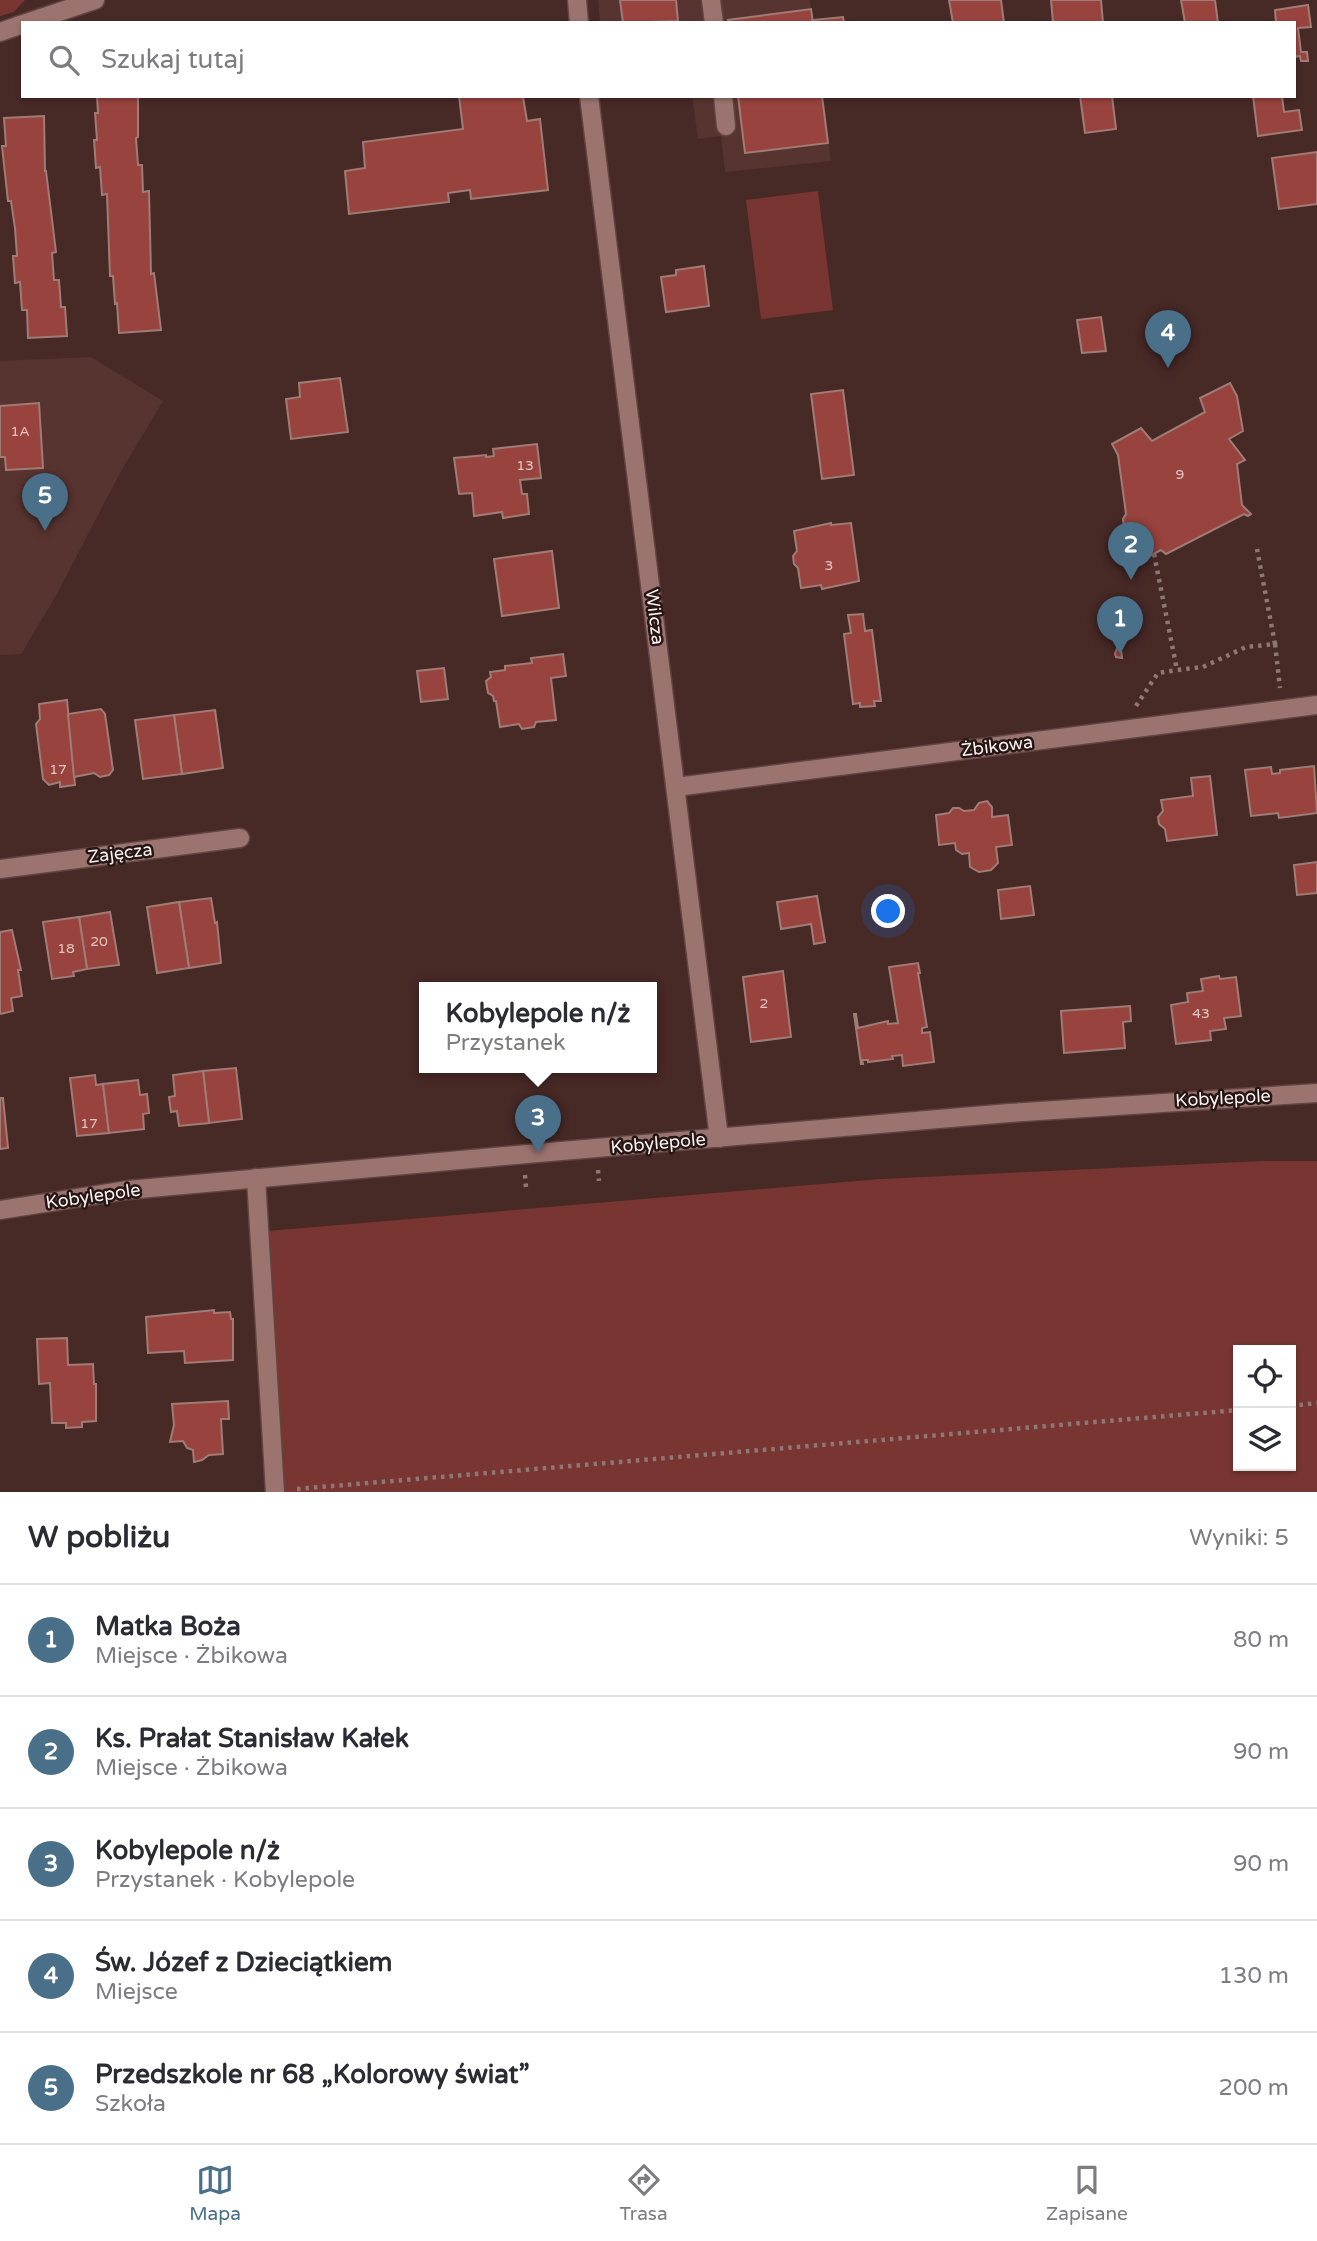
<!DOCTYPE html>
<html lang="pl">
<meta charset="utf-8">
<style>
body{margin:0;font-family:"Varela Round",sans-serif;background:#f7f7f7;color:#2b2b33}
.controls{position:absolute;right:21px;bottom:21px;display:grid;overflow:hidden;border-radius:0px;box-shadow:0 2px 5px #0004}
.controls button{width:63px;height:63px;display:grid;place-items:center;padding:0;border:0;border-bottom:2px solid #e1e1e2;background:#fff;color:#2b2b33;font:35px sans-serif}
.you{position:absolute;left:889px;top:912px;width:24px;height:24px;margin:-18px;border:5px solid #fff;border-radius:50%;background:#1a73e8;box-shadow:0 0 0 10px #1a73e833}
.badge{display:grid;place-items:center;width:46px;height:46px;border-radius:50%;background:#496f89;color:#fff;font-size:23px;font-weight:700}
.pin{position:absolute;translate:-50% -58px;filter:drop-shadow(0 2px 4px #0008)}
.pin::after{content:'';position:absolute;top:37px;width:24px;height:21px;background:inherit;clip-path:polygon(0 0,100% 0,50% 100%)}
.popup{position:absolute;left:419px;top:982px;width:238px;height:91px;box-sizing:border-box;display:grid;place-content:center;border-radius:0px;background:#fff;filter:drop-shadow(0 2px 5px #0005);font-size:23px;white-space:nowrap;color:#7c7c81}
.popup b{font-size:26px;color:#2b2b33}
.popup::after{content:'';position:absolute;left:50%;top:100%;margin-left:-14px;border:14px solid transparent;border-top-color:#fff}
.list{margin:0;padding:0;list-style:none}
h2{display:flex;justify-content:space-between;align-items:center;height:91px;margin:0;padding:0 28px;font-size:30px}
h2 small{font-size:23px;font-weight:400;color:#7c7c81}
.list li{display:grid;grid-template-columns:46px 1fr auto;gap:21px;align-items:center;box-sizing:border-box;height:112px;padding:0 28px;border-top:2px solid #e1e1e2}
.list b{display:block;font-size:26px;white-space:nowrap}
.list p{margin:0;font-size:23px;white-space:nowrap;color:#7c7c81}
.list em{font-size:23px;font-style:normal;color:#7c7c81}
.icon{flex:none;width:38px;height:38px;fill:none;stroke:currentColor;stroke-width:2;stroke-linecap:round;stroke-linejoin:round}
.map{position:relative;flex:none;width:1317px;height:1492px;overflow:hidden}
.search{position:absolute;background:#fff;box-shadow:0 2px 5px #0004;left:21px;right:21px;top:21px;height:77px;display:flex;align-items:center;gap:18px;box-sizing:border-box;padding:0 24px;border-radius:0px;color:#7c7c81;font-size:26px}
.sheet{height:651px;background:#fff}
nav{display:flex;justify-content:space-around;align-items:center;box-sizing:border-box;height:98px;border-top:2px solid #e1e1e2;background:#fff;font-size:19px;color:#7c7c81}
nav a{display:grid;justify-items:center;gap:4px}
nav .on{color:#496f89}
.map>svg:first-child{display:block}
.built{fill:#583430}
.green{fill:#783531;fill-rule:evenodd}
.building{fill:#98433d;stroke:#a07c77;stroke-width:2}
.lines{fill:none;stroke-linecap:round;stroke-linejoin:round}
.minor-casing{stroke:#604542;stroke-width:21}
.path{stroke:#8e7774;stroke-width:4.5;stroke-dasharray:3.5 5;stroke-linecap:butt}
.minor{stroke:#9c746f;stroke-width:18}
.labels{text-anchor:middle;dominant-baseline:central;stroke-width:5;stroke-linejoin:round;paint-order:stroke}
.number-label{font-size:14px;fill:#e3c5c2}
.street-label{font-size:18px;fill:#fcf0ee;stroke:#241614}
</style>
<div class="map">
<svg width="1317" height="1492" viewBox="0 0 1317 1492">
<rect width="100%" height="100%" fill="#472926"/>
<g class="built">
<path d="M598 0H810L813 23H600Z"/>
<path d="M692 96H822L831 161 725 172 721 136 698 139Z"/>
<path d="M91 357 163 401 121 471 58 592 21 654 0 655V361Z"/>
</g>
<g class="green">
<path d="M0 0H25L14 12 0 16Z"/>
<path d="M818 191 833 310 761 319 746 200Z"/>
<path d="M1263 1161H1317V1492H284L267 1231 880 1179ZM1238 1350H1291V1466H1238Z"/>
</g>
<g class="building">
<path d="M620 0H676L678 21 623 23Z"/>
<path d="M949 0H1001L1004 23H953Z"/>
<path d="M1051 0H1101L1103 23H1053Z"/>
<path d="M1181 0H1215L1218 23H1185Z"/>
<path d="M1308 5 1311 27 1298 28 1301 52H1307L1308 61H1301L1300 56 1294 57V23H1276L1275 10Z"/>
<path d="M811 9 813 23H728V20Z"/>
<path d="M843 17 844 23H813L812 20Z"/>
<path d="M97 96H138V137L136 138 138 165H142L143 192 149 191 151 274 154 273 161 330 119 333 117 303 115 304 113 276H110L107 194 102 195 100 167 96 168 94 140H97L95 113H98Z"/>
<path d="M459 96H529L523 97 527 121 540 119 548 190 471 199 470 190 448 193 449 202 349 214 345 171 365 168 363 142 463 129Z"/>
<path d="M738 96H822L828 143 745 153Z"/>
<path d="M1080 96H1112L1116 129 1085 133Z"/>
<path d="M1253 96H1282L1284 112 1299 110 1302 130 1258 136Z"/>
<path d="M44 116 45 171H46L56 252 52 253 54 280H59L61 307H65L67 336 28 338 27 310H22L20 282 15 283 13 256H17L15 228 11 201H8L2 146H6L4 118Z"/>
<path d="M1317 152V204L1279 209 1272 158Z"/>
<path d="M704 266 709 306 666 312 661 277 676 275V270Z"/>
<path d="M1101 317 1106 351 1082 353 1077 320Z"/>
<path d="M340 378 348 432 291 439 286 399 300 397 299 383Z"/>
<path d="M1230 383 1237 396 1243 431 1229 439 1245 460 1237 464 1242 505 1251 514 1248 516 1244 514 1166 554 1161 550 1129 567 1123 519 1126 514 1118 455 1112 444 1141 428 1152 441 1205 412 1200 398Z"/>
<path d="M843 390 854 475 822 479 811 394Z"/>
<path d="M39 403 43 468 6 470 5 457H0V406Z"/>
<path d="M537 444 541 478 520 480 522 494H527L529 514 503 518 502 512 474 516 472 493 459 494 454 458 486 455V457L494 456 493 449Z"/>
<path d="M831 523V525L851 523 859 581 822 589 821 585 801 588 798 568 794 564 793 556 797 551 794 531Z"/>
<path d="M552 551 559 608 502 616 494 559Z"/>
<path d="M863 614 865 631 872 630 881 701H874L875 706 860 707V703L853 704 844 634 851 633 848 615Z"/>
<path d="M1117 648H1121L1122 658 1116 657 1115 654Z"/>
<path d="M563 654 566 676 551 678 556 720 536 722 534 727 522 729 519 724 500 727 496 701H494L493 696 488 693 486 681 491 677 490 672 505 670V666L532 663 531 658Z"/>
<path d="M444 668 448 699 421 702 417 671Z"/>
<path d="M67 700 75 785 60 787V782L49 785 43 779 36 724 40 719 39 704Z"/>
<path d="M101 709 105 714 113 770 109 775 100 777 94 773 74 777 68 714Z"/>
<path d="M215 710 223 768 182 774 174 715Z"/>
<path d="M174 715 182 774 143 779 135 720Z"/>
<path d="M1314 766 1317 813 1279 818 1278 813 1251 816 1245 770 1271 767 1272 774 1280 773V770Z"/>
<path d="M1210 776 1217 835 1167 841 1165 829 1159 824 1158 817 1163 811 1161 800 1193 796 1191 778Z"/>
<path d="M987 801 992 807V817L1008 815 1012 845 996 847 998 863 991 870 979 872 970 867 969 853 962 854 956 850 955 843 939 845 936 815 949 813 953 808H959L964 811 974 810 979 803Z"/>
<path d="M1317 862V893L1297 895 1294 865Z"/>
<path d="M1030 886 1034 915 1001 919 998 890Z"/>
<path d="M817 896 825 942 814 944 811 924 781 929 777 902Z"/>
<path d="M211 898 215 923 217 922 221 963 189 968 179 902Z"/>
<path d="M179 902 189 968 157 973 147 907Z"/>
<path d="M110 912 119 965 87 969 79 917Z"/>
<path d="M79 917 87 969 73 972 74 976 52 979 43 922Z"/>
<path d="M12 930 21 970H18L22 996 11 998 13 1011 0 1014V932Z"/>
<path d="M918 963 920 973H918L927 1027 922 1028V1033L930 1032 934 1062 903 1066 902 1055 892 1056 893 1059 868 1062V1060H862L863 1064H861L854 1014H856L858 1028 888 1021V1024L898 1023 889 967Z"/>
<path d="M783 971 791 1037 751 1042 743 977Z"/>
<path d="M1219 976 1220 979 1236 977 1241 1016 1224 1018 1226 1029 1210 1031 1211 1040 1176 1044 1171 1005 1188 1002 1187 993 1203 991 1201 979Z"/>
<path d="M1130 1006 1131 1021 1123 1022 1125 1048 1064 1053 1061 1011Z"/>
<path d="M236 1068 242 1119 209 1123 203 1071Z"/>
<path d="M203 1071 209 1123 179 1126 177 1111 171 1112 169 1097 175 1096 173 1075Z"/>
<path d="M95 1075 96 1085 103 1084 109 1133 77 1136 70 1078Z"/>
<path d="M138 1080 140 1095 147 1094 149 1113 143 1114 144 1129 109 1133 103 1084Z"/>
<path d="M0 1098H3L8 1148 0 1149Z"/>
<path d="M214 1310V1313L230 1312 231 1319H233V1360L185 1363 184 1351 148 1353 146 1317Z"/>
<path d="M67 1338 68 1365 93 1364 94 1384H96V1421L82 1422V1427L66 1428V1423H52L50 1383 39 1384 37 1339Z"/>
<path d="M228 1401 229 1419H221L223 1454 209 1455 202 1460 194 1462 193 1450 187 1448 183 1441 170 1442 174 1425 172 1404Z"/>
</g>
<g class="lines">
<defs>
<g id="minor">
<path d="M577 0 579 23"/>
<path d="M711 0 714 23"/>
<path d="M26 23 95 0"/>
<path d="M0 32 23 24"/>
<path d="M589 96 719 1138"/>
<path d="M723 96 726 126"/>
<path d="M676 787 1317 705"/>
<path d="M0 869 240 838"/>
<path d="M256 1178 275 1492"/>
<path d="M0 1210 128 1190 538 1153 1009 1113 1317 1093"/>
</g>
</defs>
<use href="#minor" class="minor-casing"/>
<g class="path">
<path d="M1154 554 1177 670 1203 667 1246 647 1275 644 1257 549"/>
<path d="M1275 644 1280 688"/>
<path d="M1136 706 1158 673 1177 670"/>
<path d="M598 1170 599 1181"/>
<path d="M525 1175 526 1188"/>
<path d="M1291 1406 1317 1403"/>
<path d="M297 1489 1238 1410"/>
</g>
<use href="#minor" class="minor"/>
</g>
<g class="labels">
<g class="number-label">
<text x="20" y="431">1A</text>
<text x="525" y="465">13</text>
<text x="1180" y="474">9</text>
<text x="829" y="565">3</text>
<text x="58" y="769">17</text>
<text x="99" y="941">20</text>
<text x="66" y="948">18</text>
<text x="764" y="1003">2</text>
<text x="1201" y="1013">43</text>
<text x="89" y="1123">17</text>
</g>
<g class="street-label">
<text transform="translate(655 617) rotate(83)">Wilcza</text>
<text transform="translate(997 746) rotate(-7)">Żbikowa</text>
<text transform="translate(120 853) rotate(-7)">Zajęcza</text>
<text transform="translate(1223 1098) rotate(-3)">Kobylepole</text>
<text transform="translate(658 1143) rotate(-5)">Kobylepole</text>
<text transform="translate(93 1196) rotate(-8)">Kobylepole</text>
</g>
</g>
</svg>
<div class="controls">
<button><svg class="icon" aria-label="locate" viewBox="0 0 24 24"><circle cx="12" cy="12" r="6"/><path d="M12 2v4M12 18v4M2 12h4M18 12h4"/></svg></button>
<button><svg class="icon" aria-label="layers" viewBox="0 0 24 24"><path d="M12 4l9 5-9 5-9-5zM3 14l9 5 9-5"/></svg></button>
</div>
<div class="you"></div>
<div class="pin badge" style="left:1120px;top:654px">1</div>
<div class="pin badge" style="left:1131px;top:580px">2</div>
<div class="pin badge" style="left:538px;top:1153px">3</div>
<div class="popup"><b>Kobylepole n/ż</b>Przystanek</div>
<div class="pin badge" style="left:1168px;top:368px">4</div>
<div class="pin badge" style="left:45px;top:531px">5</div>
<div class="search"><svg class="icon" aria-label="search" viewBox="0 0 24 24"><circle cx="10" cy="10" r="6"/><path d="M15 15l6 6"/></svg>Szukaj tutaj</div>
</div>
<section class="sheet">
<h2>W pobliżu<small>Wyniki: 5</small></h2>
<ul class="list">
<li><span class="badge">1</span><div><b>Matka Boża</b><p>Miejsce · Żbikowa</p></div><em>80 m</em></li>
<li><span class="badge">2</span><div><b>Ks. Prałat Stanisław Kałek</b><p>Miejsce · Żbikowa</p></div><em>90 m</em></li>
<li><span class="badge">3</span><div><b>Kobylepole n/ż</b><p>Przystanek · Kobylepole</p></div><em>90 m</em></li>
<li><span class="badge">4</span><div><b>Św. Józef z Dzieciątkiem</b><p>Miejsce</p></div><em>130 m</em></li>
<li><span class="badge">5</span><div><b>Przedszkole nr 68 „Kolorowy świat”</b><p>Szkoła</p></div><em>200 m</em></li>
</ul>
</section>
<nav>
<a class="on"><svg class="icon" aria-label="map" viewBox="0 0 24 24"><path d="M3 6l6-2 6 2 6-2v14l-6 2-6-2-6 2zM9 4v14M15 6v14"/></svg>Mapa</a>
<a><svg class="icon" aria-label="directions" viewBox="0 0 24 24"><path d="M12 3l9 9-9 9-9-9zM9 14v-3h6M13 9l2 2-2 2"/></svg>Trasa</a>
<a><svg class="icon" aria-label="saved" viewBox="0 0 24 24"><path d="M7 4h10v16l-5-4-5 4z"/></svg>Zapisane</a>
</nav>
